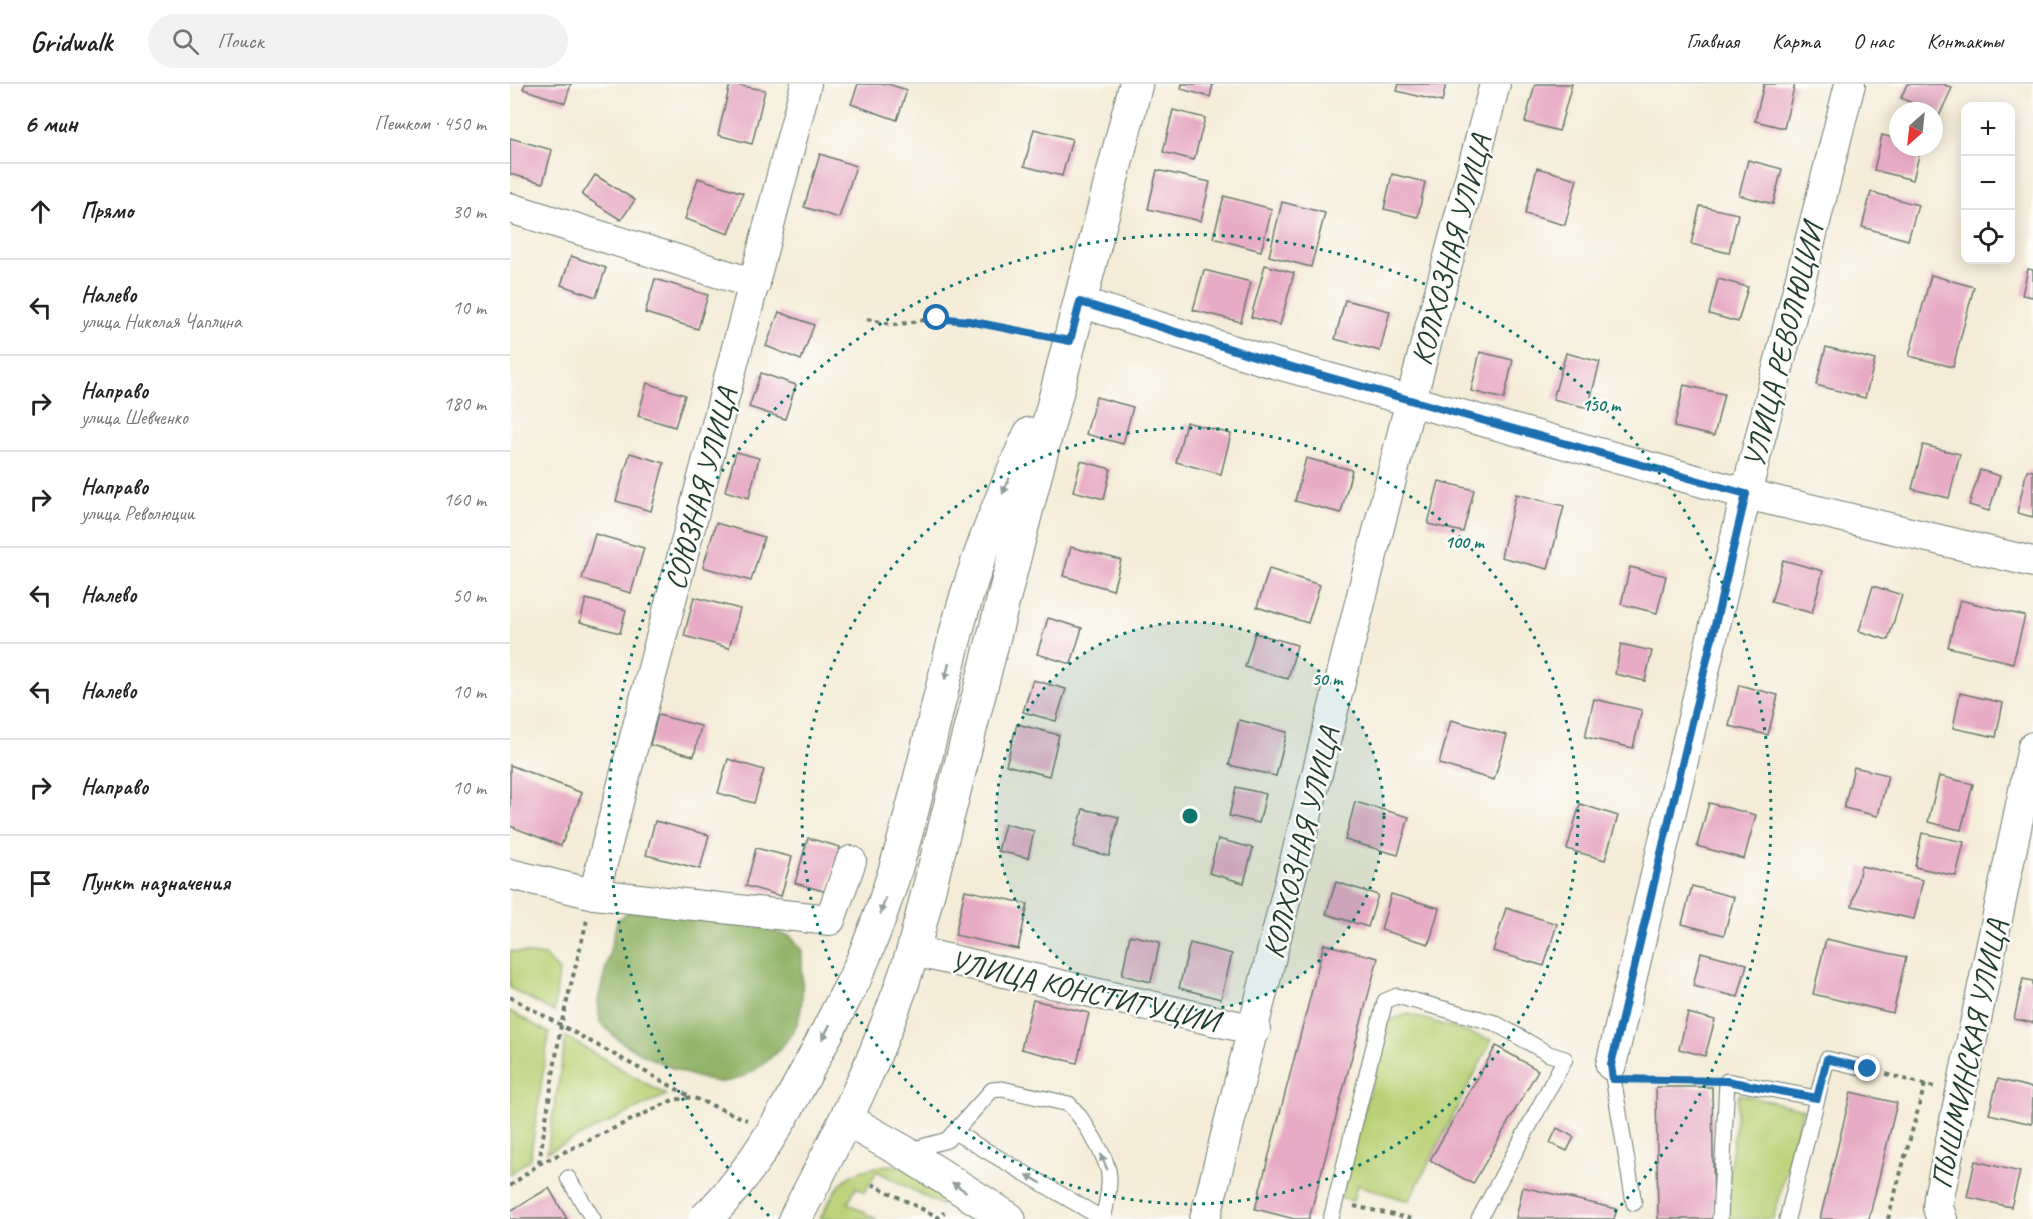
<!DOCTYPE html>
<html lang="ru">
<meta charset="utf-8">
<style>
body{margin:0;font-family:Caveat,sans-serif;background:#f2f2f2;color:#222}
.controls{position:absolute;right:18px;top:18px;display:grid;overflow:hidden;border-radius:12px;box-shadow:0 3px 15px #0003}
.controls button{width:54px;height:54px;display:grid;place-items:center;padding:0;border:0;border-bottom:2px solid #e0e0e0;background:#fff;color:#222;font:30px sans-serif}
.compass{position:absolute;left:1379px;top:18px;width:54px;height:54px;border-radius:50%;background:#fff;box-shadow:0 3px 15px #0003;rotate:207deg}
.stop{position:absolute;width:18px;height:18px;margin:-14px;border:4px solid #1f6fb2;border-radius:50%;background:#fff}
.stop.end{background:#1f6fb2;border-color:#fff;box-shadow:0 2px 6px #0008}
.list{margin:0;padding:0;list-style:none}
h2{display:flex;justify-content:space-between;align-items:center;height:78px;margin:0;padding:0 24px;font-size:26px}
h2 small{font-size:20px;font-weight:400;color:#767676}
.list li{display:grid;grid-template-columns:39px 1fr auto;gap:18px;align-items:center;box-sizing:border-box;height:96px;padding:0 24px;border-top:2px solid #e0e0e0}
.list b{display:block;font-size:22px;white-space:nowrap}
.list p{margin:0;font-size:20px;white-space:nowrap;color:#767676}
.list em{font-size:20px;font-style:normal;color:#767676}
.icon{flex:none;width:33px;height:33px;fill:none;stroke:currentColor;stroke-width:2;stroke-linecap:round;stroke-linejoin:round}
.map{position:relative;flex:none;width:1523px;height:1135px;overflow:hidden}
header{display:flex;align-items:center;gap:36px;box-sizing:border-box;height:84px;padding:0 30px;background:#fff;border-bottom:2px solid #e0e0e0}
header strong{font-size:28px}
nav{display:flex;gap:33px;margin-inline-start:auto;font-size:21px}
.search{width:420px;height:54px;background:#f2f2f2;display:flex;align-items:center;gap:15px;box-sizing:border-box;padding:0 21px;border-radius:33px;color:#767676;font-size:22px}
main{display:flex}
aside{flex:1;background:#fff}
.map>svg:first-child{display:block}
.green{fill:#b9d176;stroke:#6c8755;stroke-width:1.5}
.forest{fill:#92b367;stroke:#58784e;stroke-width:1.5}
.building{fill:#e7abc5}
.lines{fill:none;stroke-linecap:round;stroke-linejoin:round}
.service-casing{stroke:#6a7a6d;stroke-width:17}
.minor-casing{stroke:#6a7a6d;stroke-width:32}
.tertiary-casing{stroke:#6a7a6d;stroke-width:35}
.path{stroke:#6a7a6d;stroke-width:4;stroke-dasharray:4.5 4.5;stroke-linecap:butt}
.service{stroke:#fff;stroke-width:15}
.minor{stroke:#fff;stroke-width:30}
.tertiary{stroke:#fff;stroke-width:33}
.tertiary-bridge-casing{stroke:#6a7a6d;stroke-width:35;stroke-linecap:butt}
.tertiary-bridge{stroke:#fff;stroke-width:33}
.oneway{fill:#8f9e9a}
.route{stroke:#1f6fb2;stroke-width:8}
.ring{fill:none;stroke:#0f766e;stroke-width:3;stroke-dasharray:3 6}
.labels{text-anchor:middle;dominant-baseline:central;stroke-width:5;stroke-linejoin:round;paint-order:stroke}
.street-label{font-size:30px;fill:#1f3d34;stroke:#fdfcf7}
.centre{fill:#0f766e;stroke:#fdfcf7;stroke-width:3}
.ring-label{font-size:18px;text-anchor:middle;font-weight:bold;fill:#0f766e;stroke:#fdfcf7;stroke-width:5;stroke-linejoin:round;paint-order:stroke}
</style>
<header>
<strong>Gridwalk</strong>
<div class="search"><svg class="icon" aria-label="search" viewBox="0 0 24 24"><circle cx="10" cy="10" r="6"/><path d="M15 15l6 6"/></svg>Поиск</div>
<nav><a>Главная</a><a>Карта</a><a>О нас</a><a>Контакты</a></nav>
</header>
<main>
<aside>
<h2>6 мин<small>Пешком · 450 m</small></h2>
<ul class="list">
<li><svg class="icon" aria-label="ahead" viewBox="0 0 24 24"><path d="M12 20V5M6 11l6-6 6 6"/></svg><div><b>Прямо</b></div><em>30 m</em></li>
<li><svg class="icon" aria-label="left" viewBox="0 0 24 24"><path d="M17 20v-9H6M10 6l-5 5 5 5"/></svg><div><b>Налево</b><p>улица Николая Чаплина</p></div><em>10 m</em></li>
<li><svg class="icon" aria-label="right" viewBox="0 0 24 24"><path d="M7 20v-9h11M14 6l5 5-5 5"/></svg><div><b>Направо</b><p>улица Шевченко</p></div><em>180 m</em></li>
<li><svg class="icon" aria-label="right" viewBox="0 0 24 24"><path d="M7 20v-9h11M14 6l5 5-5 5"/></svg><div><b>Направо</b><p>улица Революции</p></div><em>160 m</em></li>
<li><svg class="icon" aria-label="left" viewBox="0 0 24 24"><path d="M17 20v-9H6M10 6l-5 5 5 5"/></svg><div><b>Налево</b></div><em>50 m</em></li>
<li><svg class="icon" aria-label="left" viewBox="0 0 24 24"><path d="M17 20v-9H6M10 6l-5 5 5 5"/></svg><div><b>Налево</b></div><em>10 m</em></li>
<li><svg class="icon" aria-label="right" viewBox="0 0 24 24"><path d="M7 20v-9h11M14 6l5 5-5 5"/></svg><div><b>Направо</b></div><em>10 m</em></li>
<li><svg class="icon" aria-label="arrive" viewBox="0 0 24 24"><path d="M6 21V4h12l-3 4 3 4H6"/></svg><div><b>Пункт назначения</b></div></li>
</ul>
</aside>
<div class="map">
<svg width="1523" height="1135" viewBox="0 0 1523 1135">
<rect width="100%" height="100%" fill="#fdfcf7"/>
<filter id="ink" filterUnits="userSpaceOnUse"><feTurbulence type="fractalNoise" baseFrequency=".0167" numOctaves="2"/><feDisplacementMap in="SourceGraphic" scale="12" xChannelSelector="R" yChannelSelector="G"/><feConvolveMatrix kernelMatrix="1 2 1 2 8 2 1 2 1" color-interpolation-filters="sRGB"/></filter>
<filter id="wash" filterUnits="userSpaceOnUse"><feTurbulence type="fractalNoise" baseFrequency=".008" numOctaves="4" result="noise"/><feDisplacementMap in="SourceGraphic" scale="24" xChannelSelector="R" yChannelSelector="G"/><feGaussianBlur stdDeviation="1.35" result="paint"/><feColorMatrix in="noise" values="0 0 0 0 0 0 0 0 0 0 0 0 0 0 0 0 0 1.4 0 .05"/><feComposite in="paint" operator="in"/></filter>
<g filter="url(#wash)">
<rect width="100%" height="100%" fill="#f4ecd8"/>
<g class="green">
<path d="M0 867 35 872 49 887 44 928 0 904Z"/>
<path d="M0 927 39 949 20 1075 0 1090Z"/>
<path d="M899 930 982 956 899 1117 847 1101 843 1117 830 1114 879 936Z"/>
<path d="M56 953 156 1011 37 1068Z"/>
<path d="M1229 1010 1293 1025 1263 1135H1214Z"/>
<path d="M380 1081 390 1082 438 1109 431 1121 367 1087 355 1108 346 1103 338 1119 366 1135H310C330 1097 334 1086 380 1081Z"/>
</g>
<path class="forest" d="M120 826 204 834 252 844 280 852 292 866C291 890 296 923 285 944 271 969 241 995 213 998 192 1000 128 970 110 957 103 952 97 945 90 938L88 917 107 837Z"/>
<g id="blocks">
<g class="building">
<path d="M15 0H61L55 19 13 5Z"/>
<path d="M220 0 255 6 242 60 208 51Z"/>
<path d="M348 0H378L397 6 387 36 341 20Z"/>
<path d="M672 0H703L700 13 671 5Z"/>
<path d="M889 0H936L932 18 887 7Z"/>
<path d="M1025 0H1062L1049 47 1015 38Z"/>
<path d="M1254 0H1285L1274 44 1245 37Z"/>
<path d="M1397 0H1433L1442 4 1429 32 1391 14Z"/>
<path d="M663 26 695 34 684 76 653 68Z"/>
<path d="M524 45 562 55 552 92 514 82Z"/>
<path d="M1372 51 1388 55V63H1411L1403 96 1364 86Z"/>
<path d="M0 54 42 66 33 99 0 90Z"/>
<path d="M310 70 346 82 329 134 294 123Z"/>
<path d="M1238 76 1272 85 1263 120 1229 111Z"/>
<path d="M1027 84 1067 95 1055 141 1015 130Z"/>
<path d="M647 86 700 98 691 137 638 125Z"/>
<path d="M882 90 915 98 908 133 874 125Z"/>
<path d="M85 91 125 116 111 136 72 111Z"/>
<path d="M188 94 233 109 219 150 175 135Z"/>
<path d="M1361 108 1408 121 1398 156 1352 143Z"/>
<path d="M714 112 762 125 751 167 703 154Z"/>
<path d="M772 118 815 129 801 183 759 172Z"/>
<path d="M1190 122 1228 130 1219 169 1181 160Z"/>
<path d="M61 172 96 184 86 213 51 201Z"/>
<path d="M755 181 784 189 770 241 741 233Z"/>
<path d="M1518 185 1523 186V213L1512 211Z"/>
<path d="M694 186 741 198 731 238 683 226Z"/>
<path d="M1421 191 1464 203 1443 283 1399 272Z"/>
<path d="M145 195 198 211 188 245 135 229Z"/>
<path d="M1208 195 1238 203 1228 238 1199 230Z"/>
<path d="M835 216 880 227 870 267 825 255Z"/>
<path d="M269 228 304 241 291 276 256 262Z"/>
<path d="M1316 263 1365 276 1355 314 1306 301Z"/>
<path d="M970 268 1003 276 994 315 961 307Z"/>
<path d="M1056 269 1090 278 1078 324 1043 315Z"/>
<path d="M251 289 286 301 275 335 239 323Z"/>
<path d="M137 299 175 311 165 343 128 332Z"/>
<path d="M1174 301 1214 310 1204 352 1164 343Z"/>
<path d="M586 313 623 323 613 360 576 350Z"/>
<path d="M676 338 721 350 711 390 666 378Z"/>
<path d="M1413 361 1450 370 1439 414 1402 405Z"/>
<path d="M226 368 249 374 239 414 215 407Z"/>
<path d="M120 369 154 379 141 427 106 417Z"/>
<path d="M796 374 842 386 831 429 785 417Z"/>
<path d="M571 377 601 385 594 415 563 407Z"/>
<path d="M1470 386 1490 392 1479 427 1459 421Z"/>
<path d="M1517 386 1523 387V433L1507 429Z"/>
<path d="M929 397 964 406 953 448 918 440Z"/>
<path d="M1006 410 1054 422 1038 485 991 473Z"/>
<path d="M206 439 254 453 241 497 193 483Z"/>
<path d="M85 450 134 464 121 509 72 495Z"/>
<path d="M561 463 611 476 603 506 553 492Z"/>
<path d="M1273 476 1313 487 1302 529 1261 518Z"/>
<path d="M1120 483 1156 492 1147 529 1111 520Z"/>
<path d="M759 485 810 501 798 539 747 523Z"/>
<path d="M1363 502 1392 511 1378 556 1349 547Z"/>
<path d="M184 513 230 525 219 564 174 552Z"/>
<path d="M76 515 116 526 110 549 70 538Z"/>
<path d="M1450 516 1515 532 1503 579 1438 563Z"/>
<path d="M538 534 572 544 561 580 527 570Z"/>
<path d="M745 549 787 561 778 595 735 583Z"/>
<path d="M1111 560 1142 567 1135 597 1105 590Z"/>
<path d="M523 596 556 605 546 637 513 628Z"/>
<path d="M1229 601 1268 611 1258 651 1219 642Z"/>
<path d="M1450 609 1493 619 1486 653 1443 644Z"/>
<path d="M1084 615 1132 626 1123 664 1075 653Z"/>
<path d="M148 631 191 642 184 672 140 661Z"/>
<path d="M729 636 777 648 766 692 719 681Z"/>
<path d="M941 636 997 651 984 696 929 680Z"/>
<path d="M507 640 549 651 539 692 496 681Z"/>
<path d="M218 675 254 686 244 719 208 709Z"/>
<path d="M0 681 72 709 51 762 0 742Z"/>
<path d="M1344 683 1378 691 1368 732 1334 724Z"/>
<path d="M1429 692 1463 700 1451 746 1418 738Z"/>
<path d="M726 703 756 710 749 739 719 732Z"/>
<path d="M845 718 899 733 888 771 835 756Z"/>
<path d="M1199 719 1246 731 1234 775 1187 762Z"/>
<path d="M1070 720 1108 732 1095 776 1057 765Z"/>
<path d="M573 725 609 733 599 772 563 763Z"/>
<path d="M145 737 199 751 190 785 136 771Z"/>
<path d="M495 740 524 747 518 774 488 767Z"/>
<path d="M1412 749 1454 758 1446 792 1405 783Z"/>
<path d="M298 754 330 763 317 808 285 799Z"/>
<path d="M708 755 743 764 734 799 699 789Z"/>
<path d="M246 764 282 773 271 812 236 802Z"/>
<path d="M1351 782 1413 796 1404 835 1342 822Z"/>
<path d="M826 798 868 811 858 843 816 830Z"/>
<path d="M1182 802 1224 813 1214 851 1172 840Z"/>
<path d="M455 806 518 820 508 865 445 851Z"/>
<path d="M881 810 929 824 919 860 871 846Z"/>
<path d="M996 824 1047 840 1034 882 983 867Z"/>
<path d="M620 851 650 858 641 898 612 891Z"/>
<path d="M1316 855 1396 873 1383 929 1303 910Z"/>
<path d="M680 859 722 870 711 915 669 904Z"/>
<path d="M814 860 868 874 799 1135H785L745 1125Z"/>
<path d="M1191 868 1237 880 1228 913 1183 902Z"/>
<path d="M1513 895 1523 897V939L1504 935Z"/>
<path d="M523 916 579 929 567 979 511 965Z"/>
<path d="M1178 929 1205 936 1195 972 1169 965Z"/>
<path d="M986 962 1028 986 963 1100 920 1076Z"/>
<path d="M1488 995 1523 1004 1522 1040 1479 1030Z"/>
<path d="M1146 1003H1202L1204 1135H1148Z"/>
<path d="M1341 1008 1387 1019 1359 1135H1310Z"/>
<path d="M1047 1044 1064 1053 1057 1067 1040 1059Z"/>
<path d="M1465 1077 1510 1088 1501 1123 1457 1113Z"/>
<path d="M1013 1103 1107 1125 1104 1135 1006 1134Z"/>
<path d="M39 1104 57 1135H0V1127Z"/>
</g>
</g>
</g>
<g filter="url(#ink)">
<use href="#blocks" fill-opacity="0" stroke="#6a7a6d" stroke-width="1.5"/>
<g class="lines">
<defs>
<g id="service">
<path d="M1101 981 1124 1119"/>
<path d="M446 1049 593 1135"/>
<path d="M397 1067 437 1056 482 1006 492 1005 559 1020C572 1033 599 1075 599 1093 600 1107 596 1121 593 1135"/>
<path d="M58 1094 83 1135"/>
<path d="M821 1135 875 917 887 912 985 939 1039 970 1055 975 969 1135"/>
<path d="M1210 1135 1217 997 1307 1014"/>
<path d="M1277 1135 1317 975 1358 985"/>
</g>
<g id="minor">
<path d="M0 124 245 200"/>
<path d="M570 218 750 275 1236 410 1523 478"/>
<path d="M0 790 84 810 320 836 341 777"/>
<path d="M84 810 296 0"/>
<path d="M403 867 745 946"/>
<path d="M1101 981 1236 410 1340 0"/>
<path d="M695 1135 901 316 985 0"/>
<path d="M1432 1135 1428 1124 1429 1113 1523 663"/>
</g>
<g id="tertiary">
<path d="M344 896C396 783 417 657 449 538 467 473 492 411 520 350"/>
<path d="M337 1036 394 1068 499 1135"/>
<path d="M285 1135C332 1046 373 963 403 867L626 0"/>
</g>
</defs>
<use href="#service" class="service-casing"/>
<use href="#minor" class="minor-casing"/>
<use href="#tertiary" class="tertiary-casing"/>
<g class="path">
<path d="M357 235 384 241 427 234 459 237 531 251"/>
<path d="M0 913 181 1013"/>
<path d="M1376 990 1424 1003"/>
<path d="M1125 995 1198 997"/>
<path d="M29 1079 51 941 77 836"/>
<path d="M362 1100 430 1134 434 1128"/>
<path d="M0 1102 29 1080 163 1016 182 1013 237 1036"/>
<path d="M844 1122 902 1135"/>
<path d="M1378 1135 1415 1000"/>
</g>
<use href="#service" class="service"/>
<use href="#minor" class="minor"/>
<use href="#tertiary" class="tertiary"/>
<defs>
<path id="tertiary-bridge" d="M195 1135C259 1074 302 975 344 896"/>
</defs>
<use href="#tertiary-bridge" class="tertiary-bridge-casing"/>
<use href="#tertiary-bridge" class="tertiary-bridge"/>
</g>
<defs><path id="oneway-solid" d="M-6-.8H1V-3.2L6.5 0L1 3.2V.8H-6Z" transform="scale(1.5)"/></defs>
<g class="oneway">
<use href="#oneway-solid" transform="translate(496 402) rotate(113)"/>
<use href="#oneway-solid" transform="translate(437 587) rotate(104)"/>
<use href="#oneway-solid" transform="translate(373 822) rotate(107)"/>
<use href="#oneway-solid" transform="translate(316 948) rotate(118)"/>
<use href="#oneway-solid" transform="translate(594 1078) rotate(-113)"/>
<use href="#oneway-solid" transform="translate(524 1095) rotate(-150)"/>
<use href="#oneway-solid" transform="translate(449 1103) rotate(-147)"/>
</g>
</g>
<g class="lines" filter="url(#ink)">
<path class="route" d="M427 234 459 237 560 257 570 218 750 274 1236 410 1101 981 1103 995 1217 997 1307 1014 1317 975 1358 985"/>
</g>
<circle cx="680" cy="732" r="194" fill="#0f766e" fill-opacity=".12"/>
<g class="ring">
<circle cx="680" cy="732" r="194"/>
<circle cx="680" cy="732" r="388"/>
<path d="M259 1132A581 581 0 1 1 1101 1132"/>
</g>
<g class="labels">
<g class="street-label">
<text transform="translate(941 166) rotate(-75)">КОЛХОЗНАЯ УЛИЦА</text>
<text transform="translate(1273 262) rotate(-76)">УЛИЦА РЕВОЛЮЦИИ</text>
<text transform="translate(191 405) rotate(-75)">СОЮЗНАЯ УЛИЦА</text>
<text transform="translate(791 759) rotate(-76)">КОЛХОЗНАЯ УЛИЦА</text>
<text transform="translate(574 907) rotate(13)">УЛИЦА КОНСТИТУЦИИ</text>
<text transform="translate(1459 970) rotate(-78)">ПЫШМИНСКАЯ УЛИЦА</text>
</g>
</g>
<circle cx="680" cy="732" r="9" class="centre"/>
<g class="ring-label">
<text x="1091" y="327">150 m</text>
<text x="954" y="464">100 m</text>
<text x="817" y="601">50 m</text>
</g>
</svg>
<div class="controls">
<button>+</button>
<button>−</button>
<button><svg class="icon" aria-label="locate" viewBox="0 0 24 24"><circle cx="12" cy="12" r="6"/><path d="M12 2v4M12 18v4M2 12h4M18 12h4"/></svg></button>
</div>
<svg class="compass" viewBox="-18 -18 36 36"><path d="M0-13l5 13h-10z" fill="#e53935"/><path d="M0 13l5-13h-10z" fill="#767676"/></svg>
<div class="stop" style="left:427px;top:234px"></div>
<div class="stop end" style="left:1358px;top:985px"></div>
</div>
</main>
